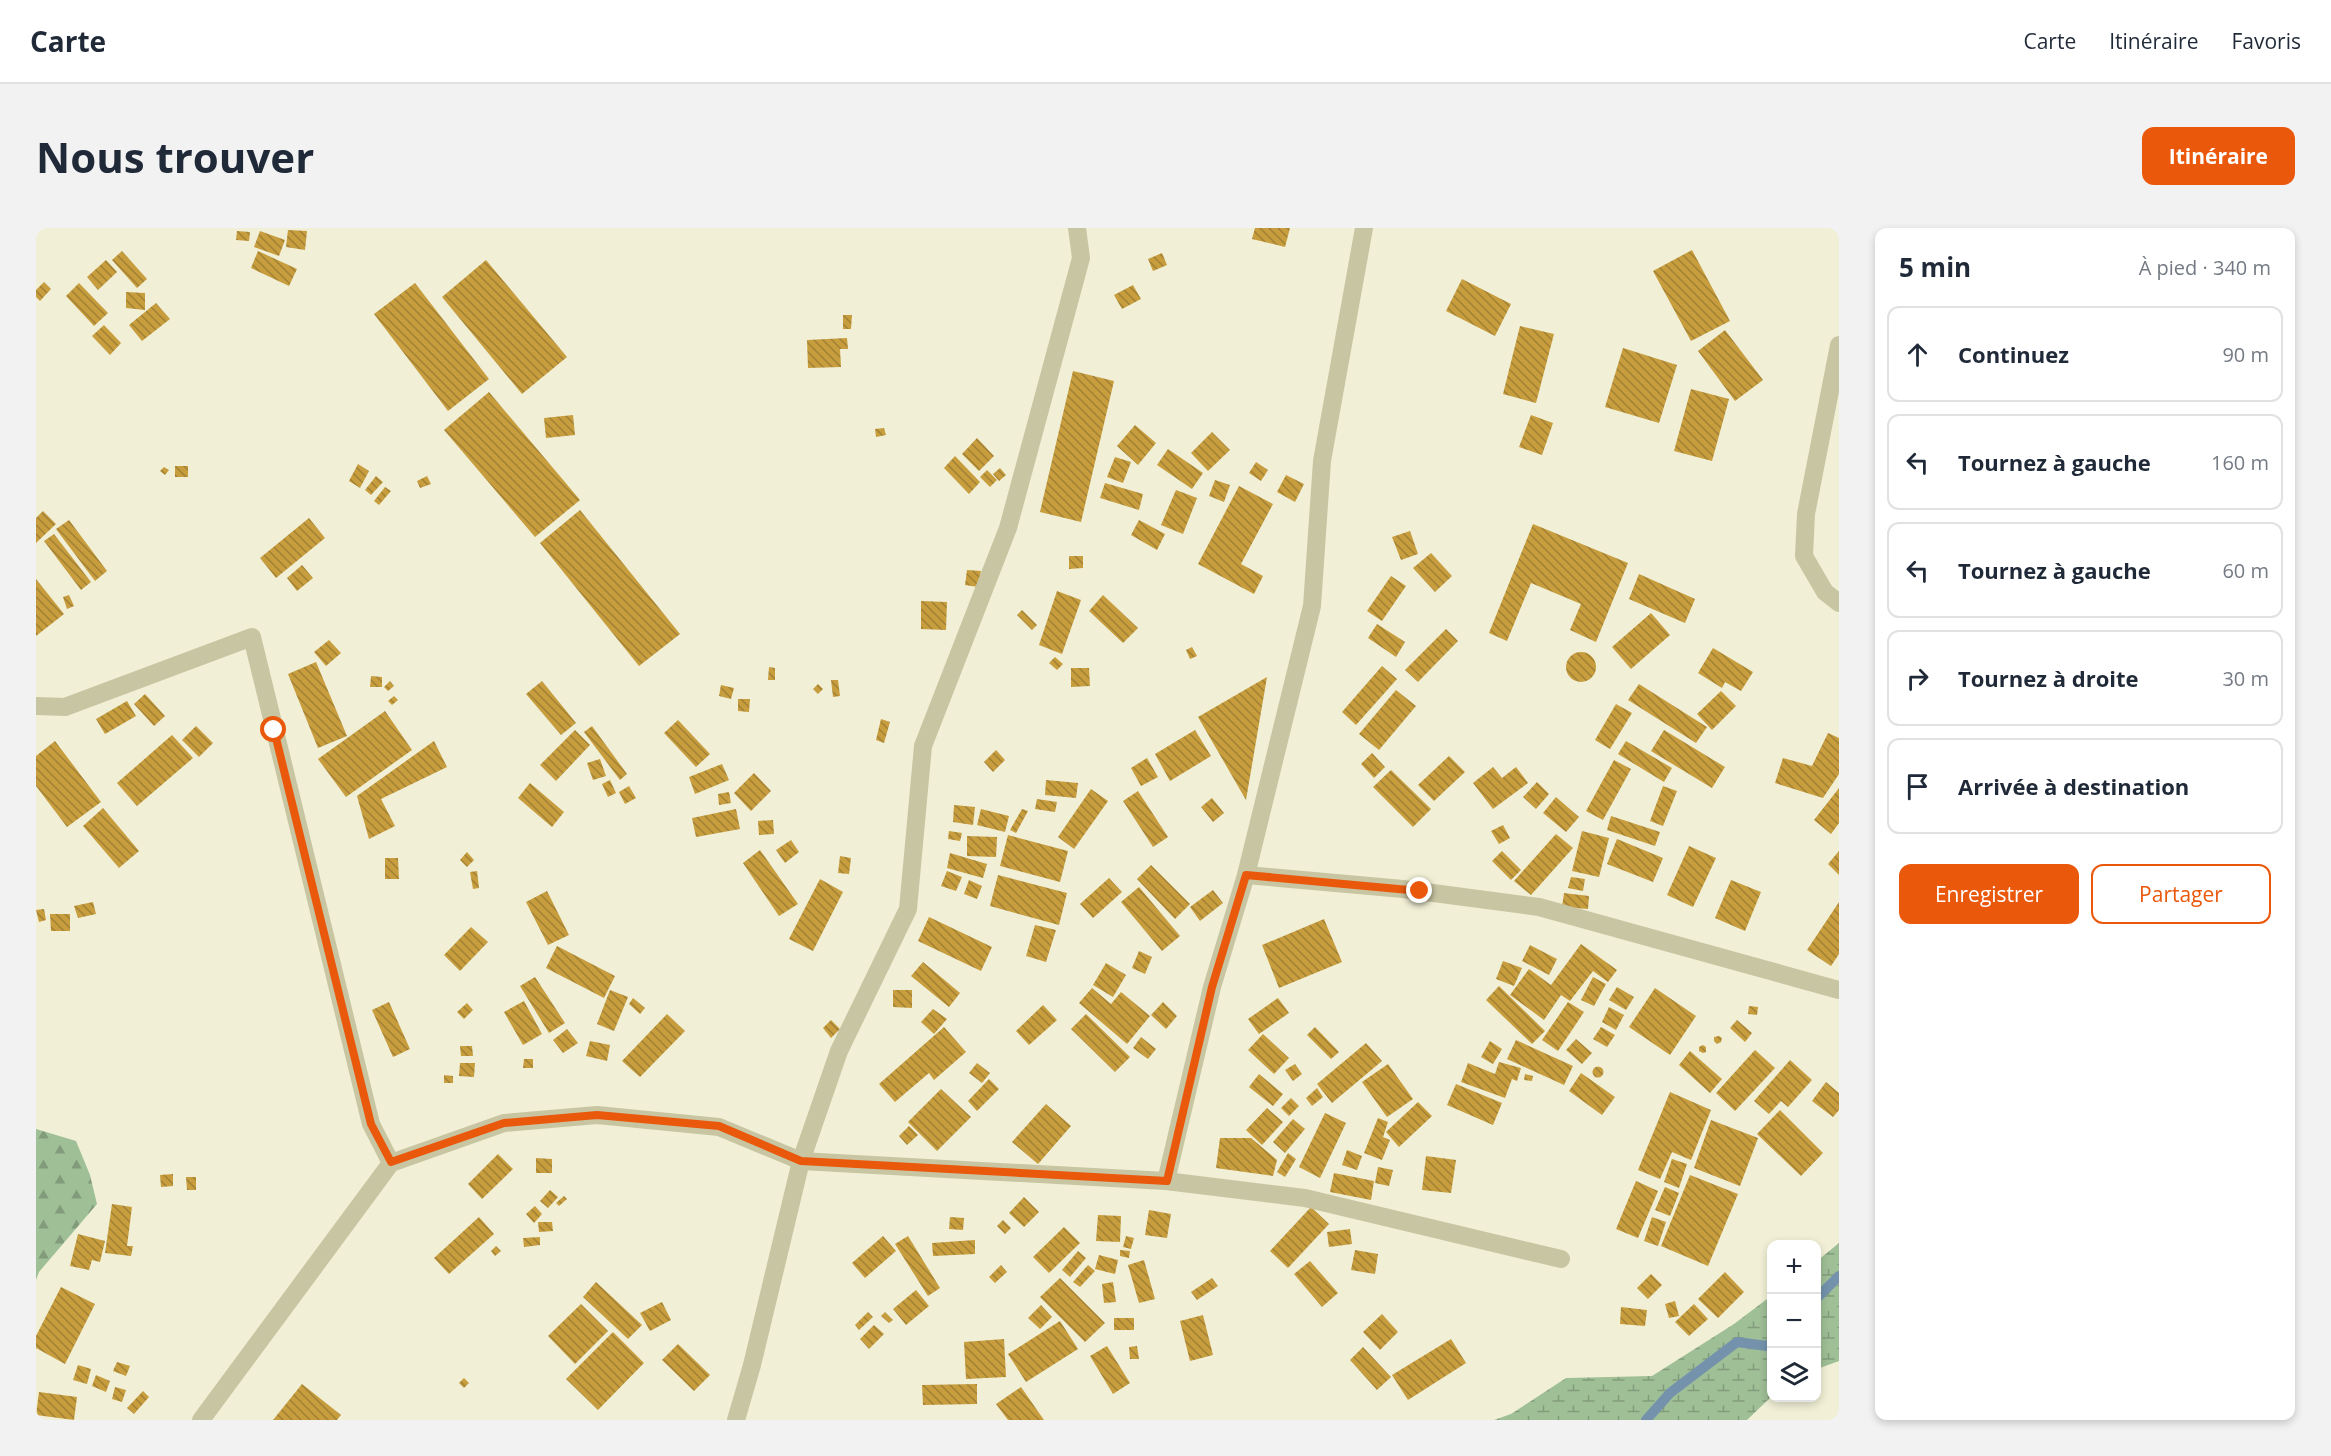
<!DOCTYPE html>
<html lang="fr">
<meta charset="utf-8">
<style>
body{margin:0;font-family:"Open Sans",sans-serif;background:#f2f2f3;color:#1f2937}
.controls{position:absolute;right:18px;bottom:18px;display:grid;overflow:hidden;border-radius:12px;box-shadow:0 3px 9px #0003}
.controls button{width:54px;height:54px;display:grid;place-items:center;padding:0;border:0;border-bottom:2px solid #e0e1e3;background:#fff;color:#1f2937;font:30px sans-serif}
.stop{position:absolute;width:18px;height:18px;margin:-14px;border:4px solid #ea580c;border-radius:50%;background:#fff}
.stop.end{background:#ea580c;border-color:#fff;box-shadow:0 2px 6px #0008}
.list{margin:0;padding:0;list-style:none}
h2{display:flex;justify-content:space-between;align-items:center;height:78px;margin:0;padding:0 24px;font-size:26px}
h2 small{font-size:20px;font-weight:400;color:#747a83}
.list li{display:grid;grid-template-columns:39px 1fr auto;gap:18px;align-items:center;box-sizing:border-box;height:96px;margin:0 12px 12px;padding:0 12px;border:2px solid #e0e1e3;border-radius:12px}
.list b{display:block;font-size:22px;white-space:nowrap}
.list em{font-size:20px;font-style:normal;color:#747a83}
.actions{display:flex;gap:12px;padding:18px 24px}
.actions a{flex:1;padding:14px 0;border:2px solid #ea580c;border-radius:12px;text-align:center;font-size:21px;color:#ea580c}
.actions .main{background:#ea580c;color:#fff}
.icon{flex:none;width:33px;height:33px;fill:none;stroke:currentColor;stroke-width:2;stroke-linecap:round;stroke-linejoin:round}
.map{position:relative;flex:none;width:1803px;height:1192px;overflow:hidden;border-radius:12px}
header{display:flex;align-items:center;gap:36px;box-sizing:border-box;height:84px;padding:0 30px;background:#fff;border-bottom:2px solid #e0e1e3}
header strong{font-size:28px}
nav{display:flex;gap:33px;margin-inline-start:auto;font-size:21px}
.intro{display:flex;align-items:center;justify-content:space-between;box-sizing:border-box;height:144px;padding:0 36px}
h1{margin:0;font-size:42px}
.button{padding:15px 27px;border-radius:12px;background:#ea580c;color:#fff;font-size:21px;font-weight:700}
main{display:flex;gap:36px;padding:0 36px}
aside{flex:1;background:#fff;border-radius:12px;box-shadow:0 3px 9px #0003}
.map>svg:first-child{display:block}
.forest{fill:url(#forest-firs)}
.wetland{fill:url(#wetland-marsh)}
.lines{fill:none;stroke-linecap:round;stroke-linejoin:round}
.stream{stroke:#7592ad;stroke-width:10}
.building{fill:url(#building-back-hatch)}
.street{stroke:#c8c5a2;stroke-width:18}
.route{stroke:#ea580c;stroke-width:8}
</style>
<header>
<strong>Carte</strong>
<nav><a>Carte</a><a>Itinéraire</a><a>Favoris</a></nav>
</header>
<div class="intro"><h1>Nous trouver</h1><a class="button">Itinéraire</a></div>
<main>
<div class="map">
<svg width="1803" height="1192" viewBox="0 0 1803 1192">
<defs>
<pattern id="forest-firs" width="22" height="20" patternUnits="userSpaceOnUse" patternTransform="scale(1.5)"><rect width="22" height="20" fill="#9fbf97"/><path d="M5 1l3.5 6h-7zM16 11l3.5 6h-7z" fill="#829c7b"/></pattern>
<pattern id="wetland-marsh" width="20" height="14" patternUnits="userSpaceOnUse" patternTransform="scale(1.5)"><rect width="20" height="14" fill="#9fbf97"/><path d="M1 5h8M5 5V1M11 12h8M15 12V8" fill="none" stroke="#829c7b"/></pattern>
<pattern id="building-back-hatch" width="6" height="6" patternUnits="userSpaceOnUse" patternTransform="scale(1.5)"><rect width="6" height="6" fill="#c79d3e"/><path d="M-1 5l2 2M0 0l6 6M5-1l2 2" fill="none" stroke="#a28034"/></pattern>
</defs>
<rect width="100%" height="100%" fill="#f1f0d6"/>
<path class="forest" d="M0 901 40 913 54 947 61 976 3 1044 0 1052Z"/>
<g class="wetland">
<path d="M1803 1015V1133L1781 1141V1033Z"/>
<path d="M1735 1068V1169L1711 1192H1458L1475 1186 1530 1150 1616 1148 1698 1096Z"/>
</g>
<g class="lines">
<g class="stream">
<path d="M1780 1071 1803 1048"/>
<path d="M1610 1192 1634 1165 1701 1114 1731 1118 1736 1114"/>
</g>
</g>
<g class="building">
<path d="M1219 0H1254L1249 19 1216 11Z"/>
<path d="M252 2 271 3 269 22 250 19Z"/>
<path d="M201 3 214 4 213 13 200 12Z"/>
<path d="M224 3 249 12 243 28 218 19Z"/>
<path d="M1656 22 1694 93 1655 113 1617 43Z"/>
<path d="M86 23 111 51 101 60 76 32Z"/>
<path d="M222 23 261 41 253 58 215 40Z"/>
<path d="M1126 25 1131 37 1117 43 1112 31Z"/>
<path d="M70 32 81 44 62 62 51 49Z"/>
<path d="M450 32 531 129 486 166 406 69Z"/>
<path d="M1426 51 1475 76 1459 108 1410 83Z"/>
<path d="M8 54 15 61 4 73 0 69V62Z"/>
<path d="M43 55 72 85 58 98 30 68Z"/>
<path d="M379 55 453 151 412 183 338 86Z"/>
<path d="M1097 57 1105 71 1086 81 1078 67Z"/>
<path d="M90 64 109 65V82L90 80Z"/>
<path d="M120 75 134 91 106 113 93 97Z"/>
<path d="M807 87H816L815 101H807Z"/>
<path d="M68 97 85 115 74 127 56 108Z"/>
<path d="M1484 98 1518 106 1500 175 1467 166Z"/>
<path d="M1689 102 1727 152 1699 173 1662 123Z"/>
<path d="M811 110 812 121H804L805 139 772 140 771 112Z"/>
<path d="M1587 120 1641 137 1623 195 1569 179Z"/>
<path d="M1037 143 1078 153 1045 294 1004 284Z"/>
<path d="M1655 161 1693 171 1676 233 1638 223Z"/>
<path d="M453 164 544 272 499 309 408 202Z"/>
<path d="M537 187 539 207 510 210 508 190Z"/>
<path d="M1495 187 1517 195 1506 227 1483 219Z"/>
<path d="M1099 197 1120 215 1102 237 1081 218Z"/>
<path d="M848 200 850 207 840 209 839 201Z"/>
<path d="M1176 204 1194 222 1172 243 1155 225Z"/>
<path d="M941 210 958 228 943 243 926 226Z"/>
<path d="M1132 221 1167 245 1156 261 1121 237Z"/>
<path d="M919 228 944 254 933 266 908 240Z"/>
<path d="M1079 229 1095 234 1087 255 1071 249Z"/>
<path d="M1220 234 1232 242 1225 253 1213 245Z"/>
<path d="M322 236 333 243 324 260 313 253Z"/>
<rect x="139" y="238" width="13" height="11"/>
<path d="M128 239 133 242 129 247 124 243Z"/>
<path d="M964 240 970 247 963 253 957 246Z"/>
<path d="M951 242 961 252 954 259 944 249Z"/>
<path d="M1250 247 1268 256 1259 274 1241 264Z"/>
<path d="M340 248 347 254 335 267 329 262Z"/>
<path d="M391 248 395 256 384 260 381 253Z"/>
<path d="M1179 252 1194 257 1188 274 1173 268Z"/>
<path d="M1069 255 1107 266 1103 282 1064 270Z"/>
<path d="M1203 258 1237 276 1205 336 1227 348 1218 366 1162 336Z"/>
<path d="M349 259 355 263 343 277 338 273Z"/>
<path d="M1140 262 1161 270 1147 306 1125 297Z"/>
<path d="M544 282 644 406 603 438 504 315Z"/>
<path d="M7 283 20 296 0 315V290Z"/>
<path d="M273 290 289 310 240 350 224 330Z"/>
<path d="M33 292 71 343 59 353 20 301Z"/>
<path d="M1103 292 1129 306 1121 322 1095 307Z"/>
<path d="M1497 296 1592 335 1560 414 1534 402 1545 376 1495 355 1471 413 1453 405Z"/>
<path d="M1374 303 1382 326 1365 332 1356 309Z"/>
<path d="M18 306 55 354 45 362 8 313Z"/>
<path d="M1395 325 1416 348 1399 364 1377 340Z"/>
<path d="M1033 328H1047V340L1033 341Z"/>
<path d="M266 337 277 350 261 363 251 350Z"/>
<path d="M931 342 945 343 942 359 929 357Z"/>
<path d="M1603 346 1659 371 1649 395 1593 371Z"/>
<path d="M1355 348 1370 358 1346 393 1331 383Z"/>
<path d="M0 351 28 386 0 408Z"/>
<path d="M1021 363 1045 372 1026 426 1003 417Z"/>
<path d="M33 367 38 378 31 381 27 369Z"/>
<path d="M1067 367 1102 400 1087 415 1053 383Z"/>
<path d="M885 373 911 374 910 402 885 401Z"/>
<path d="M986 382 1001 397 996 402 981 387Z"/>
<path d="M1615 385 1634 407 1595 441 1576 419Z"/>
<path d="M1341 396 1369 414 1360 429 1332 410Z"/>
<path d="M1410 401 1422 413 1382 454 1369 442Z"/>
<path d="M293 412 305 425 290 438 278 424Z"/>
<path d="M1156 419 1161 428 1154 431 1150 422Z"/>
<path d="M1677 420 1717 444 1705 463 1689 454 1686 460 1662 445Z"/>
<circle cx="1545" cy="439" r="15"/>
<path d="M1019 429 1027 436 1021 442 1013 435Z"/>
<path d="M280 434 311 508 282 520 252 446Z"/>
<path d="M1346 438 1361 451 1320 497 1306 484Z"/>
<path d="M733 439 739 440V452H732Z"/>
<path d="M1035 440H1053L1054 458 1035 459Z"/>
<path d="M335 448 346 449V459H334Z"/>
<path d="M1231 449 1210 572 1162 489Z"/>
<path d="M795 452H802L804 468 797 469Z"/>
<path d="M354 453 358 458 352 463 348 459Z"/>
<path d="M506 453 540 495 525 507 490 466Z"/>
<path d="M782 456 787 461 782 466 777 461Z"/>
<path d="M1603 456 1671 499 1660 515 1592 472Z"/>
<path d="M685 457 698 460 695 471 683 468Z"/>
<path d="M1360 462 1380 478 1343 522 1323 506Z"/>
<path d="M1685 463 1700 478 1676 502 1661 486Z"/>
<path d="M109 466 129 488 118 498 98 476Z"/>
<path d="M358 468 362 472 356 477 352 473Z"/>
<path d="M702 471H714L713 484 702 483Z"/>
<path d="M91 473 100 488 69 506 60 491Z"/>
<path d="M1580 476 1596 485 1574 521 1559 512Z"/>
<path d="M349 483 376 522 310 569 282 531Z"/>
<path d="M845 491 854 494 848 515 840 512Z"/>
<path d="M642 492 674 526 660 539 628 505Z"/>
<path d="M160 498 177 515 163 529 146 512Z"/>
<path d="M556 498 591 546 584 552 548 504Z"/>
<path d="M539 502 554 517 520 553 504 537Z"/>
<path d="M1159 502 1175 528 1134 553 1119 526Z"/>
<path d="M1628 502 1689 539 1676 560 1615 523Z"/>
<path d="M1792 505 1803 510V546L1787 570 1739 555 1747 530 1776 538Z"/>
<path d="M136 507 157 530 101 578 81 555Z"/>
<path d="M19 513 65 574 31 599 0 558V528Z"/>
<path d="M398 513 411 539 345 571 359 598 333 611 321 568Z"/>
<path d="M1590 513 1636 540 1628 554 1582 526Z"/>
<path d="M960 522 969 532 957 544 948 534Z"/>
<path d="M1336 525 1349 539 1338 550 1325 536Z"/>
<path d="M1413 528 1429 544 1398 573 1382 557Z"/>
<path d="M1111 530 1122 549 1105 558 1095 540Z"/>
<path d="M564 531 570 548 557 552 551 535Z"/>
<path d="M1578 532 1595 541 1567 592 1550 583Z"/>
<path d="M686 536 693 552 659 566 653 549Z"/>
<path d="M1457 539 1466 550 1480 539 1492 555 1457 581 1437 555Z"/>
<path d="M1355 542 1395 581 1377 599 1337 559Z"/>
<path d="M718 545 735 563 715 583 698 565Z"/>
<path d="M574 552 580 565 572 569 566 556Z"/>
<path d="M1010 552 1042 555 1040 570 1009 567Z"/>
<path d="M1501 554 1513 566 1500 581 1487 569Z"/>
<path d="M494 555 528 584 516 599 482 570Z"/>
<path d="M593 558 600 570 589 576 583 564Z"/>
<path d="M1627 558 1641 563 1627 598 1614 593Z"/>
<path d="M1803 560V595L1795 606 1778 592Z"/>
<path d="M1055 561 1072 573 1038 621 1022 609Z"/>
<path d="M1102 563 1132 609 1117 619 1087 573Z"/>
<path d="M693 564 695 575 683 577 682 566Z"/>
<path d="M1520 569 1543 589 1530 604 1507 585Z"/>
<path d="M1176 570 1188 585 1177 594 1165 579Z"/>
<path d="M1001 571 1021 574 1019 584 999 581Z"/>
<path d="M918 577 939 579 937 597 917 594Z"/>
<path d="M67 580 103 623 83 640 47 598Z"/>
<path d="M700 581 704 601 660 609 656 590Z"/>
<path d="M945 581 973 588 969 604 941 597Z"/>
<path d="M986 581 992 583 980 605 974 602Z"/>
<path d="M1575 588 1624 604 1619 618 1571 602Z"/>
<path d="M737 592 738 606 723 607 722 593Z"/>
<path d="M1467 597 1474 610 1463 616 1455 603Z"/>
<path d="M913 603 926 605 924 613 912 611Z"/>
<path d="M1546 603 1573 610 1563 649 1536 643Z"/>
<path d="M1520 606 1537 620 1495 667 1478 653Z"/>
<path d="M972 607 1032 623 1024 654 964 638Z"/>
<path d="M931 608 961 609 960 629 931 628Z"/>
<path d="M1581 611 1627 630 1617 654 1571 636Z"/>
<path d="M755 612 763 624 749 635 740 622Z"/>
<path d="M1653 618 1680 630 1657 679 1631 667Z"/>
<path d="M724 622 762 676 743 688 707 635Z"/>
<path d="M1466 623 1485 642 1475 652 1456 633Z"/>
<path d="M1803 623V647L1792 636Z"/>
<path d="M431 624 438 632 431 639 424 632Z"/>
<path d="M914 625 951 636 947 650 911 640Z"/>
<path d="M804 628 815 630 813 646 802 645Z"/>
<path d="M349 630H362L363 651H349Z"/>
<path d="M1115 637 1154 676 1139 691 1101 651Z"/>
<path d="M441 643 443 660 437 661 434 644Z"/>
<path d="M911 643 926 649 920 663 905 658Z"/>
<path d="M962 647 1031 665 1023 697 954 678Z"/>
<path d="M1535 649 1549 651 1547 663 1532 660Z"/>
<path d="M1073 650 1086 664 1057 690 1044 676Z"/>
<path d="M784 651 807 664 777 723 753 711Z"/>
<path d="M933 652 946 658 941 671 928 666Z"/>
<path d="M1695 652 1725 664 1709 703 1679 690Z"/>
<path d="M1103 659 1144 708 1126 723 1085 674Z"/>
<path d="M1177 662 1187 675 1164 693 1154 679Z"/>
<path d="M511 663 533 707 512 717 490 674Z"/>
<path d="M1528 665 1553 668 1552 681 1526 679Z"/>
<path d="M57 674 60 686 42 690 38 678Z"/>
<path d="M1803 674V726L1795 738 1771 722Z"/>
<path d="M8 681 10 692 3 694 0 682Z"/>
<path d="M14 686H34V703H15Z"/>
<path d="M893 689 956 719 945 743 882 713Z"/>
<path d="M1288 691 1306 734 1243 760 1226 717Z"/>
<path d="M999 697 1020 702 1010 734 990 728Z"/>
<path d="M435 699 452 714 424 743 408 727Z"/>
<path d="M1545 716 1581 742 1572 754 1557 743 1534 773 1525 767 1508 792 1474 767 1493 741 1515 757Z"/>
<path d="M1494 717 1521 731 1513 747 1486 733Z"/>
<path d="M521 718 579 748 568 770 510 740Z"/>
<path d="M1103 723 1116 729 1109 746 1096 740Z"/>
<path d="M1467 733 1486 740 1478 758 1460 751Z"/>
<path d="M887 734 924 765 913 779 875 748Z"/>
<path d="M1070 735 1090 747 1077 769 1057 757Z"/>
<path d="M499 749 529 795 513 805 484 758Z"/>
<path d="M1557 749 1570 756 1558 778 1545 772Z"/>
<path d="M1463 758 1509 803 1496 816 1450 772Z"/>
<path d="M1581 759 1598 769 1590 782 1573 772Z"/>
<path d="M1056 760 1075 776 1085 764 1114 788 1091 816 1043 775Z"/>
<path d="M1619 760 1660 788 1634 827 1593 799Z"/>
<path d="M574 762 592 769 578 803 561 796Z"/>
<path d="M857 762H876V780L857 779Z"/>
<path d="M597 770 609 780 604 786 593 776Z"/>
<path d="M1242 770 1253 785 1223 806 1212 791Z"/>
<path d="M488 773 506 806 487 817 468 784Z"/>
<path d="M353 774 374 821 357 829 336 782Z"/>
<path d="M1127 774 1141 788 1130 801 1115 787Z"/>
<path d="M1532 774 1548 784 1522 823 1506 812Z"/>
<path d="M431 775 437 782 428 791 421 784Z"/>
<path d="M1007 777 1021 792 993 817 980 803Z"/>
<path d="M1713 778 1722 779 1721 787 1712 786Z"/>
<path d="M1573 779 1588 787 1580 802 1566 794Z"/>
<path d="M897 781 911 791 898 806 885 794Z"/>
<path d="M631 786 649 803 604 849 586 833Z"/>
<path d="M1050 786 1094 829 1079 844 1035 801Z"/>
<path d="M795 792 804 801 795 810 787 800Z"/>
<path d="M1701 792 1716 805 1709 814 1694 800Z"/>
<path d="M908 799 930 824 898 852 893 845 859 874 843 856Z"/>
<path d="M1279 799 1303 824 1295 831 1271 807Z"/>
<path d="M1565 799 1579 807 1571 819 1557 811Z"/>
<path d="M531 801 542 815 527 825 517 812Z"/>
<path d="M1227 806 1253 830 1238 846 1212 822Z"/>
<path d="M1683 808 1686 810 1685 814 1681 816 1678 813V809Z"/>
<path d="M1105 809 1120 821 1112 831 1097 820Z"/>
<path d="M1540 811 1556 825 1546 836 1530 822Z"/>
<path d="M1480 812 1537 838 1528 857 1471 831Z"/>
<path d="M554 813 574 817 571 833 550 828Z"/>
<path d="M1454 813 1466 821 1457 836 1445 829Z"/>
<path d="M1330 815 1346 833 1296 875 1281 856Z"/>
<path d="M1667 817 1670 819V824L1667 825 1663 823V819Z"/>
<path d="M424 818H436L437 828H425Z"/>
<path d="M1719 822 1739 840 1699 883 1680 865Z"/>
<path d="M1654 823 1686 851 1674 865 1643 837Z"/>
<path d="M488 831H497V840H487Z"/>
<path d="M1754 832 1776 852 1752 879 1745 873 1733 886 1718 873Z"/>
<path d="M1463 834 1485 840 1481 853 1476 851 1469 870 1425 854 1432 835 1459 846Z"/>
<path d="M424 835H439L438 849 423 848Z"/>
<path d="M941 835 954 845 946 855 933 845Z"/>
<path d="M1259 836 1266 846 1257 853 1249 842Z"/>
<path d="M1352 836 1377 871 1351 889 1326 854Z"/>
<circle cx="1562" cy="844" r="5.5"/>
<path d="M1545 845 1579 869 1566 887 1533 863Z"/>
<path d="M1223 846 1247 866 1237 878 1213 859Z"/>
<path d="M1489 846 1497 848 1496 853 1488 852Z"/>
<path d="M408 847 417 848V855H408Z"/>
<path d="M953 851 963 861 941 883 932 873Z"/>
<path d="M1790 854 1803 865V882L1797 889 1776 873Z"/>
<path d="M1420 856 1466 875 1457 897 1411 877Z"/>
<path d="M1281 860 1287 869 1276 878 1270 870Z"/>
<path d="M905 861 935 889 901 923 872 894Z"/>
<path d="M1634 864 1675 882 1655 932 1636 924 1624 951 1602 942Z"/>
<path d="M1255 870 1263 878 1253 888 1245 880Z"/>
<path d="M1382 874 1396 888 1363 919 1350 904Z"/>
<path d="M1010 876 1035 898 1002 936 976 914Z"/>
<path d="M1231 880 1247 894 1226 917 1210 902Z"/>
<path d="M1744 882 1787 925 1765 948 1721 906Z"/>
<path d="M1289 885 1310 895 1284 950 1263 939Z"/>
<path d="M1342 890 1352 894 1347 909 1354 912 1346 932 1328 925Z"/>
<path d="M1257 891 1269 901 1249 925 1237 914Z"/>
<path d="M1675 892 1722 910 1704 958 1658 940Z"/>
<path d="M873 898 882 907 871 917 863 908Z"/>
<path d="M1184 910H1215L1241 932 1237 948 1180 940Z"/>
<path d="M1311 922 1326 928 1321 942 1306 937Z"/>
<path d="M1252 925 1260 931 1249 949 1241 944Z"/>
<path d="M462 926 477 941 446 971 432 956Z"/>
<path d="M1390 928 1420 932 1415 965 1386 962Z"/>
<path d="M500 930 516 931V945H500Z"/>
<path d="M1636 931 1651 936 1643 960 1628 954Z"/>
<path d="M1342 939 1357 942 1353 958 1339 955Z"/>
<path d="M1298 945 1338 953 1335 972 1294 964Z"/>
<path d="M137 946V958L125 959 124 947Z"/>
<path d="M1654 947 1702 966 1672 1038 1625 1018Z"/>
<path d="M150 949H160V962H151Z"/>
<path d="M1600 953 1622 963 1602 1010 1580 1001Z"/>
<path d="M1629 959 1643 965 1634 988 1619 982Z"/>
<path d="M514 962 522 969 512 980 504 973Z"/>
<path d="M528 968 531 971 523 978 520 975Z"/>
<path d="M988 969 1003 984 988 999 973 985Z"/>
<path d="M76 976 96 979 91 1018H97L95 1028 69 1025Z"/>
<path d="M499 978 506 986 498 995 490 986Z"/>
<path d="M1275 979 1293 996 1252 1040 1234 1023Z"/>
<path d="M1113 982 1135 986 1131 1010 1109 1007Z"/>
<path d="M1062 987 1085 988 1084 1014 1060 1013Z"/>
<path d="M443 989 458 1006 413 1046 398 1030Z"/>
<path d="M914 989 928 990 927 1002 913 1001Z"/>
<path d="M1616 989 1630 994 1622 1018 1608 1013Z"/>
<path d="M967 992 975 1000 969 1006 961 998Z"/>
<path d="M502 994H516L517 1003 503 1004Z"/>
<path d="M1028 999 1044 1015 1013 1045 997 1029Z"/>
<path d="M1314 1001 1316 1016 1293 1019 1291 1004Z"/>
<path d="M42 1006 69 1013 64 1034 56 1032 53 1042 34 1038Z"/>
<path d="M847 1008 860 1023 829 1050 816 1035Z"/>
<path d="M872 1008 904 1060 892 1068 859 1016Z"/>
<path d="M1090 1008 1098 1010 1095 1021 1087 1019Z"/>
<path d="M504 1009V1017L488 1019 487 1010Z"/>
<path d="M939 1012V1026L897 1028 896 1015Z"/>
<path d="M460 1018 465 1023 459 1028 455 1023Z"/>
<path d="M1084 1022 1094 1023 1093 1030 1084 1028Z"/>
<path d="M1319 1022 1342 1026 1339 1046 1315 1042Z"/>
<path d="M1042 1023 1050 1030 1034 1049 1026 1042Z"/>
<path d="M1063 1027 1082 1032 1079 1046 1059 1041Z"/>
<path d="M1108 1032 1119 1071 1103 1075 1092 1037Z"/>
<path d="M1274 1033 1302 1065 1286 1079 1258 1046Z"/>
<path d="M965 1037 971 1044 959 1055 953 1049Z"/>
<path d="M1052 1037 1059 1043 1044 1059 1037 1054Z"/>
<path d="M1689 1044 1708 1064 1682 1090 1662 1071Z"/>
<path d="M1615 1046 1626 1057 1612 1071 1601 1060Z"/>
<path d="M1024 1050 1069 1095 1049 1114 1004 1069Z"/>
<path d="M1176 1050 1182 1058 1161 1072 1155 1064Z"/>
<path d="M560 1054 606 1097 592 1111 547 1069Z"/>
<path d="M1077 1054 1080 1074 1068 1075 1066 1056Z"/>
<path d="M25 1059 59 1076 29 1136 0 1120V1108Z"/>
<path d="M880 1062 893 1078 870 1097 857 1081Z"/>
<path d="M1639 1073 1643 1088 1633 1090 1629 1076Z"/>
<path d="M626 1074 635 1092 614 1103 604 1085Z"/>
<path d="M545 1076 572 1103 539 1136 512 1108Z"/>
<path d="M1658 1076 1672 1091 1653 1108 1639 1094Z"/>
<path d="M1005 1077 1016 1089 1004 1101 992 1090Z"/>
<path d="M1585 1079 1611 1082 1609 1098 1584 1096Z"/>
<path d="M832 1084 837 1089 823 1102 819 1097Z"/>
<path d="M849 1084 857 1092 853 1095 845 1088Z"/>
<path d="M1346 1086 1362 1104 1344 1122 1327 1104Z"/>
<path d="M1167 1087 1177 1127 1154 1133 1144 1093Z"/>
<rect x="1078" y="1090" width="20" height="12"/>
<path d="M1024 1093 1042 1121 990 1154 972 1126Z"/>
<path d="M838 1097 848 1106 833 1121 824 1111Z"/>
<path d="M577 1104 608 1135 562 1182 530 1151Z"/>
<path d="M968 1111 970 1149 930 1151 928 1114Z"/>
<path d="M1415 1111 1430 1135 1372 1172 1356 1147Z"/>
<path d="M642 1116 674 1147 658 1163 626 1132Z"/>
<path d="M1071 1118 1094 1155 1077 1166 1054 1128Z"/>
<path d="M1101 1118 1103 1131H1094L1093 1119Z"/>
<path d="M1327 1119 1355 1149 1341 1162 1314 1132Z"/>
<path d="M81 1134 94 1138 90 1148 77 1143Z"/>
<path d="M42 1137 55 1141 51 1156 37 1152Z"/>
<path d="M60 1147 74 1153 70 1164 56 1158Z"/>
<path d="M428 1150 433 1155 428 1160 423 1155Z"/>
<path d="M266 1156 305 1187 301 1192H237Z"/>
<path d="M941 1156V1176L887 1177 886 1157Z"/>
<path d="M79 1159 90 1162 86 1174 76 1171Z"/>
<path d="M985 1159 1008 1192H972L960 1176Z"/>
<path d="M107 1163 113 1169 98 1186 91 1180Z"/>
<path d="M3 1164 41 1169 38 1192 0 1187Z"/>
</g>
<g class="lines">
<g class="street">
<path d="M1803 117 1770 286 1768 328 1789 364 1803 375"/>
<path d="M0 478 29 479 216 409 335 896 355 935"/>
<path d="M1210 647 1367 661 1503 679 1803 762"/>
<path d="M1130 953 1176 759 1210 647 1276 378 1286 233 1328 0"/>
<path d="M165 1192 355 935 468 895 561 887 683 899 765 933 1130 953 1269 970 1525 1031"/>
<path d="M700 1192 716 1137 765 933 803 823 872 681 887 518 972 300 1045 30 1041 0"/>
</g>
</g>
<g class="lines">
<path class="route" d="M238 502 335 896 355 934 468 895 561 887 683 898 765 933 1131 953 1176 759 1210 647 1384 663"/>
</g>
</svg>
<div class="controls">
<button>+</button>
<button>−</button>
<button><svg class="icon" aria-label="layers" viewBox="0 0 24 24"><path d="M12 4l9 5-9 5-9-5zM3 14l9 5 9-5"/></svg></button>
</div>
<div class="stop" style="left:238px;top:502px"></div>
<div class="stop end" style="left:1384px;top:663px"></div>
</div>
<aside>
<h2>5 min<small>À pied · 340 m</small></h2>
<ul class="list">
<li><svg class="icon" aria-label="ahead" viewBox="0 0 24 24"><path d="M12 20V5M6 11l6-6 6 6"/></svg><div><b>Continuez</b></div><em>90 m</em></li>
<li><svg class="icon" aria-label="left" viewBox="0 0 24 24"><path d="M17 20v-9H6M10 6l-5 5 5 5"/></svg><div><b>Tournez à gauche</b></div><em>160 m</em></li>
<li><svg class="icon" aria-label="left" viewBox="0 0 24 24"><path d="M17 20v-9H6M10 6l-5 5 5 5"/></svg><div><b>Tournez à gauche</b></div><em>60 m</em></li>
<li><svg class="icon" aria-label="right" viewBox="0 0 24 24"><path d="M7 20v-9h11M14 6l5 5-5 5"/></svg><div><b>Tournez à droite</b></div><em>30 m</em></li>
<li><svg class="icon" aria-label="arrive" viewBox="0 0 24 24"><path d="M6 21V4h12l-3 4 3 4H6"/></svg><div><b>Arrivée à destination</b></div></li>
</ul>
<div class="actions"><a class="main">Enregistrer</a><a>Partager</a></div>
</aside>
</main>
